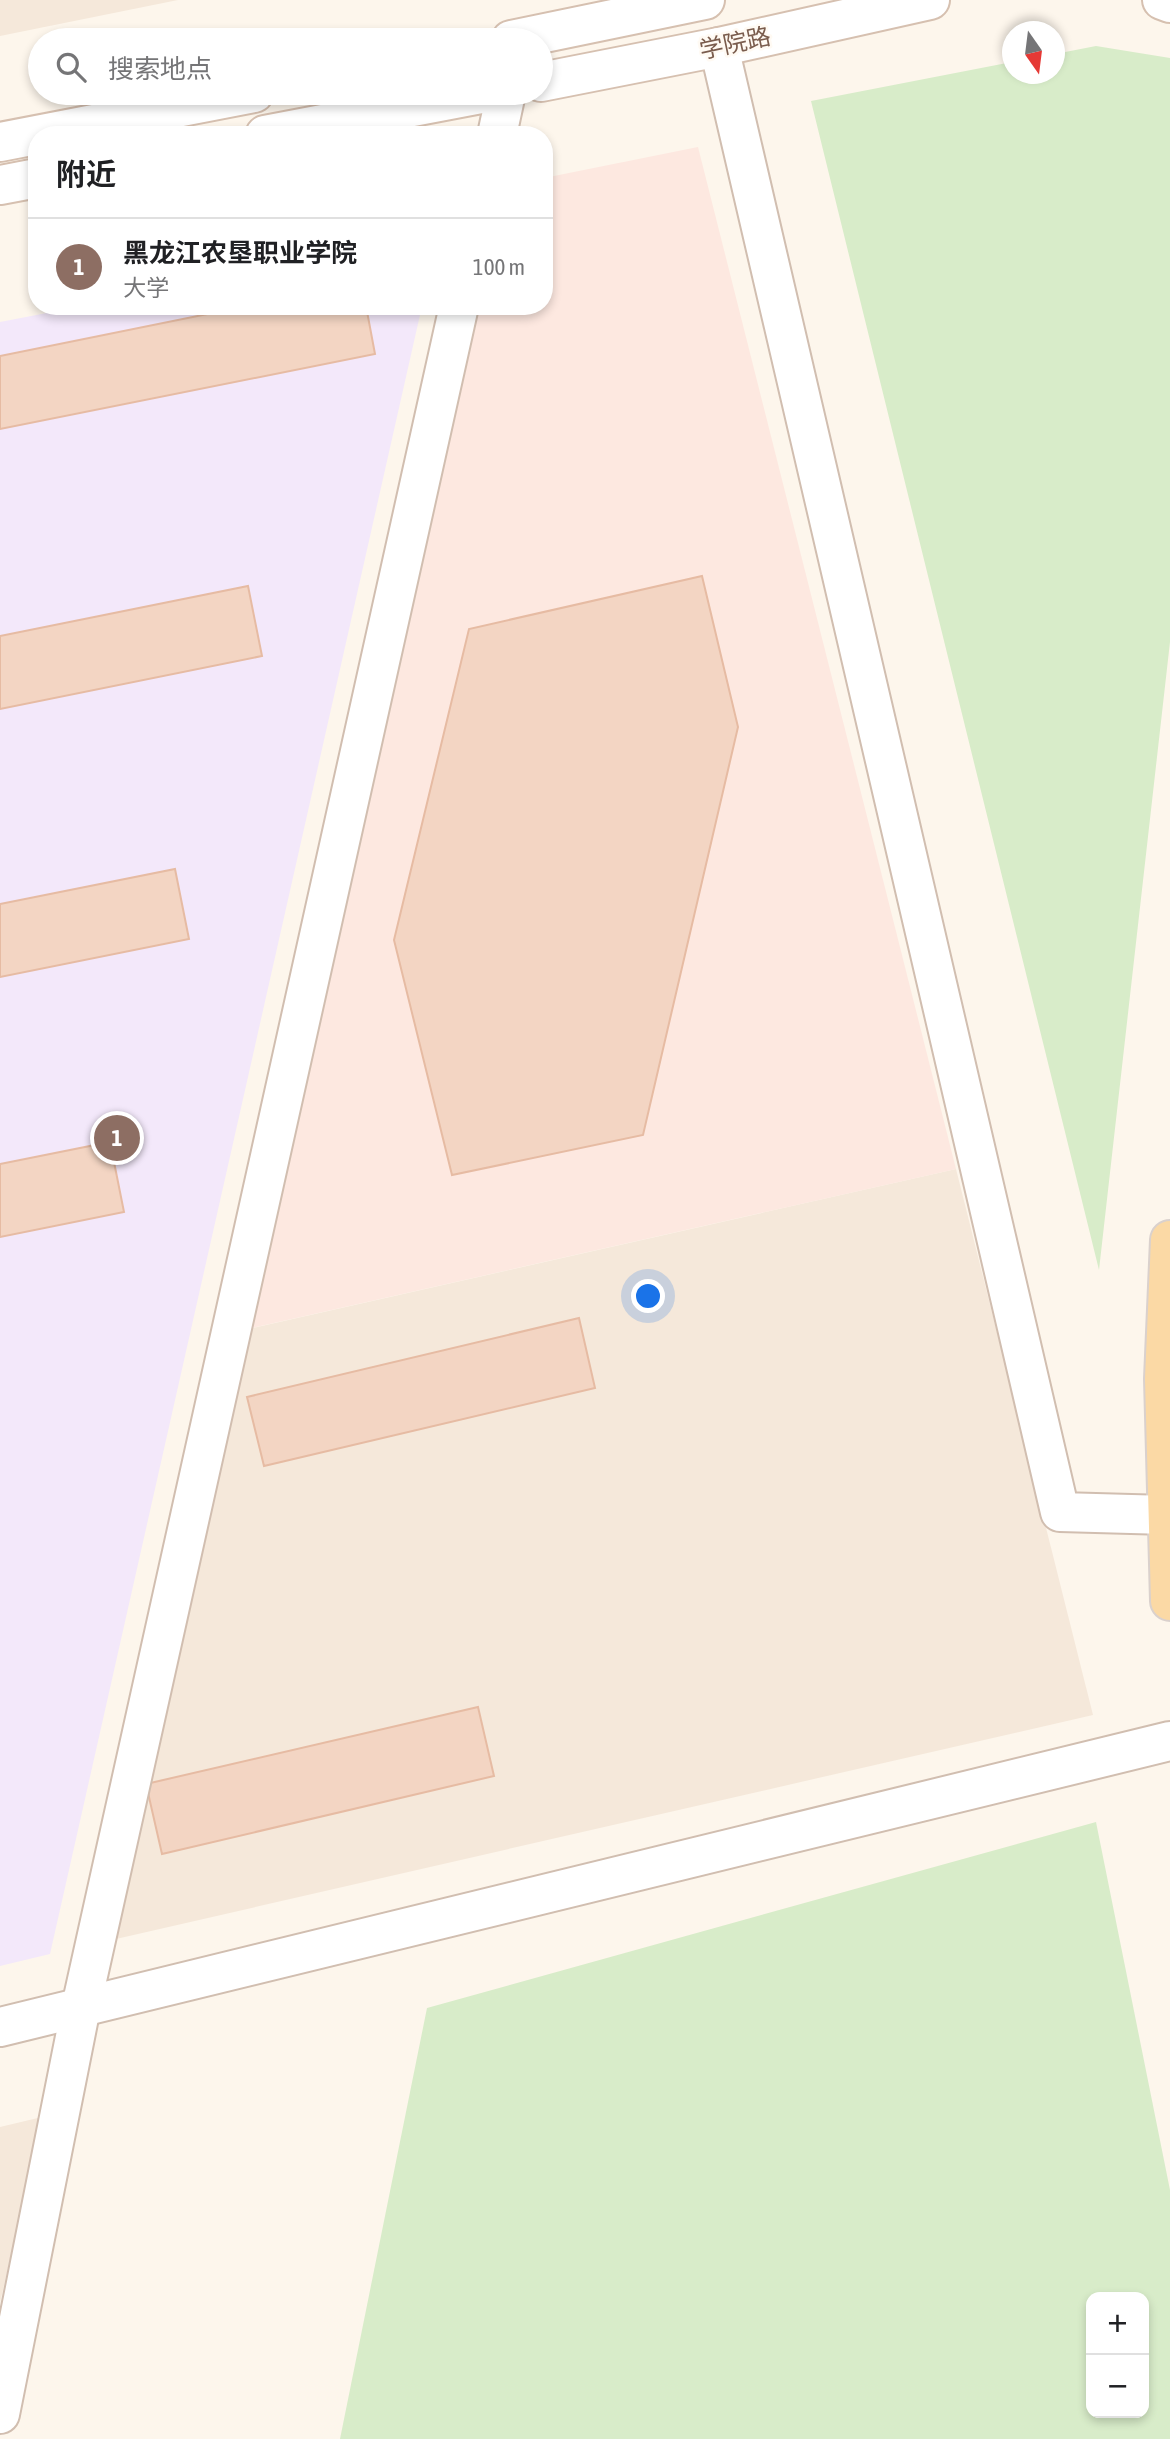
<!DOCTYPE html>
<html lang="zh">
<meta charset="utf-8">
<style>
body{margin:0;font-family:"Asap Condensed","Noto Sans SC",sans-serif;background:#f2f2f2;color:#202124}
.controls{position:absolute;right:21px;bottom:21px;display:grid;overflow:hidden;border-radius:14px;box-shadow:0 4px 10px #0003}
.controls button{width:63px;height:63px;display:grid;place-items:center;padding:0;border:0;border-bottom:2px solid #e0e0e0;background:#fff;color:#202124;font:35px sans-serif}
.compass{position:absolute;left:1002px;top:21px;width:63px;height:63px;border-radius:50%;background:#fff;box-shadow:0 4px 10px #0003;rotate:166deg}
.you{position:absolute;left:649px;top:1297px;width:24px;height:24px;margin:-18px;border:5px solid #fff;border-radius:50%;background:#1a73e8;box-shadow:0 0 0 10px #1a73e833}
.badge{display:grid;place-items:center;width:46px;height:46px;border-radius:50%;background:#e76f51;color:#fff;font-size:23px;font-weight:700}
.pin{position:absolute;translate:-50% -50%;border:4px solid #fff;box-shadow:0 2px 7px #0006}
.list{margin:0;padding:0;list-style:none}
h2{display:flex;justify-content:space-between;align-items:center;height:91px;margin:0;padding:0 28px;font-size:30px}
h2 small{font-size:23px;font-weight:400;color:#757577}
.list li{display:grid;grid-template-columns:46px 1fr auto;gap:21px;align-items:center;box-sizing:border-box;height:98px;padding:0 28px;border-top:2px solid #e0e0e0}
.list b{display:block;font-size:26px;white-space:nowrap}
.list p{margin:0;font-size:23px;white-space:nowrap;color:#757577}
.list em{font-size:23px;font-style:normal;color:#757577}
.icon{flex:none;width:38px;height:38px;fill:none;stroke:currentColor;stroke-width:2;stroke-linecap:round;stroke-linejoin:round}
.map{position:relative;flex:none;width:1170px;height:2439px;overflow:hidden}
.search{position:absolute;background:#fff;box-shadow:0 4px 10px #0003;left:28px;top:28px;width:525px;height:77px;display:flex;align-items:center;gap:18px;box-sizing:border-box;padding:0 24px;border-radius:38px;color:#757577;font-size:26px}
.panel{position:absolute;background:#fff;box-shadow:0 4px 10px #0003;left:28px;top:126px;width:525px;height:189px;border-radius:28px}
.map>svg:first-child{display:block}
.residential{fill:#f5e8da}
.commercial{fill:#fde8e0}
.education{fill:#f3e8fa}
.green{fill:#d8ecc9;fill-rule:evenodd}
.building{fill:#f3d5c3;stroke:#e6bba3;stroke-width:2}
.lines{fill:none;stroke-linecap:round;stroke-linejoin:round}
.minor-casing{stroke:#d1beb0;stroke-width:42}
.secondary-casing{stroke:#d6c0b0;stroke-width:42}
.primary-casing{stroke:#dad1cd;stroke-width:42}
.minor{stroke:#fff;stroke-width:38}
.secondary{stroke:#fff;stroke-width:38}
.primary{stroke:#fbd9a5;stroke-width:38}
.labels{text-anchor:middle;dominant-baseline:central;stroke-width:5;stroke-linejoin:round;paint-order:stroke}
.street-label{font-size:24px;fill:#7a5c4d;stroke:#fffaf3}
</style>
<div class="map">
<svg width="1170" height="2439" viewBox="0 0 1170 2439">
<rect width="100%" height="100%" fill="#fdf6ec"/>
<g class="residential">
<path d="M0 0H178L0 36Z"/>
<path d="M956 1169 1093 1715 81 1947 213 1337Z"/>
<path d="M42 2117 0 2303V2127Z"/>
</g>
<path class="commercial" d="M698 147 956 1169 247 1329 477 306H544V178Z"/>
<path class="education" d="M83 306H422L50 1954 0 1966V322Z"/>
<g class="green">
<path d="M1096 46 1170 58V642L1099 1270 811 101 1012 62V74H1054L1055 54Z"/>
<path d="M1096 1822 1170 2190V2439H340L427 2008ZM1091 2297H1144V2413H1091Z"/>
</g>
<g class="building">
<path d="M247 306H366L375 354 0 429V356Z"/>
<path d="M702 576 738 727 643 1135 452 1175 394 940 469 629Z"/>
<path d="M248 586 262 656 0 709V636Z"/>
<path d="M175 869 189 939 0 977V904Z"/>
<path d="M110 1142 124 1212 0 1237V1164Z"/>
<path d="M579 1318 595 1388 264 1466 247 1397Z"/>
<path d="M478 1707 494 1776 162 1854 146 1784Z"/>
</g>
<g class="lines">
<defs>
<g id="minor">
<path d="M719 47 1060 1512 1167 1515"/>
<path d="M497 135 506 93"/>
<path d="M0 2027 1170 1741"/>
<path d="M0 2414 81 2007 459 306"/>
</g>
<g id="secondary">
<path d="M1162 0 1170 3"/>
<path d="M511 40 705 0"/>
<path d="M541 82 719 47 930 0"/>
<path d="M265 135 486 93"/>
<path d="M0 142 254 93"/>
<path d="M0 185 37 178"/>
</g>
<path id="primary" d="M1170 1240 1164 1379 1170 1601"/>
</defs>
<use href="#minor" class="minor-casing"/>
<use href="#secondary" class="secondary-casing"/>
<use href="#primary" class="primary-casing"/>
<use href="#minor" class="minor"/>
<use href="#secondary" class="secondary"/>
<use href="#primary" class="primary"/>
</g>
<g class="labels">
<g class="street-label">
<text transform="translate(735 43) rotate(-12)">学院路</text>
</g>
</g>
</svg>
<div class="controls">
<button>+</button>
<button>−</button>
</div>
<svg class="compass" viewBox="-18 -18 36 36"><path d="M0-13l5 13h-10z" fill="#e53935"/><path d="M0 13l5-13h-10z" fill="#757577"/></svg>
<div class="you"></div>
<div class="pin badge" style="left:117px;top:1138px;background:#8d6e63">1</div>
<div class="search"><svg class="icon" aria-label="search" viewBox="0 0 24 24"><circle cx="10" cy="10" r="6"/><path d="M15 15l6 6"/></svg>搜索地点</div>
<section class="panel">
<h2>附近<small></small></h2>
<ul class="list">
<li><span class="badge" style="background:#8d6e63">1</span><div><b>黑龙江农垦职业学院</b><p>大学</p></div><em>100 m</em></li>
</ul>
</section>
</div>
